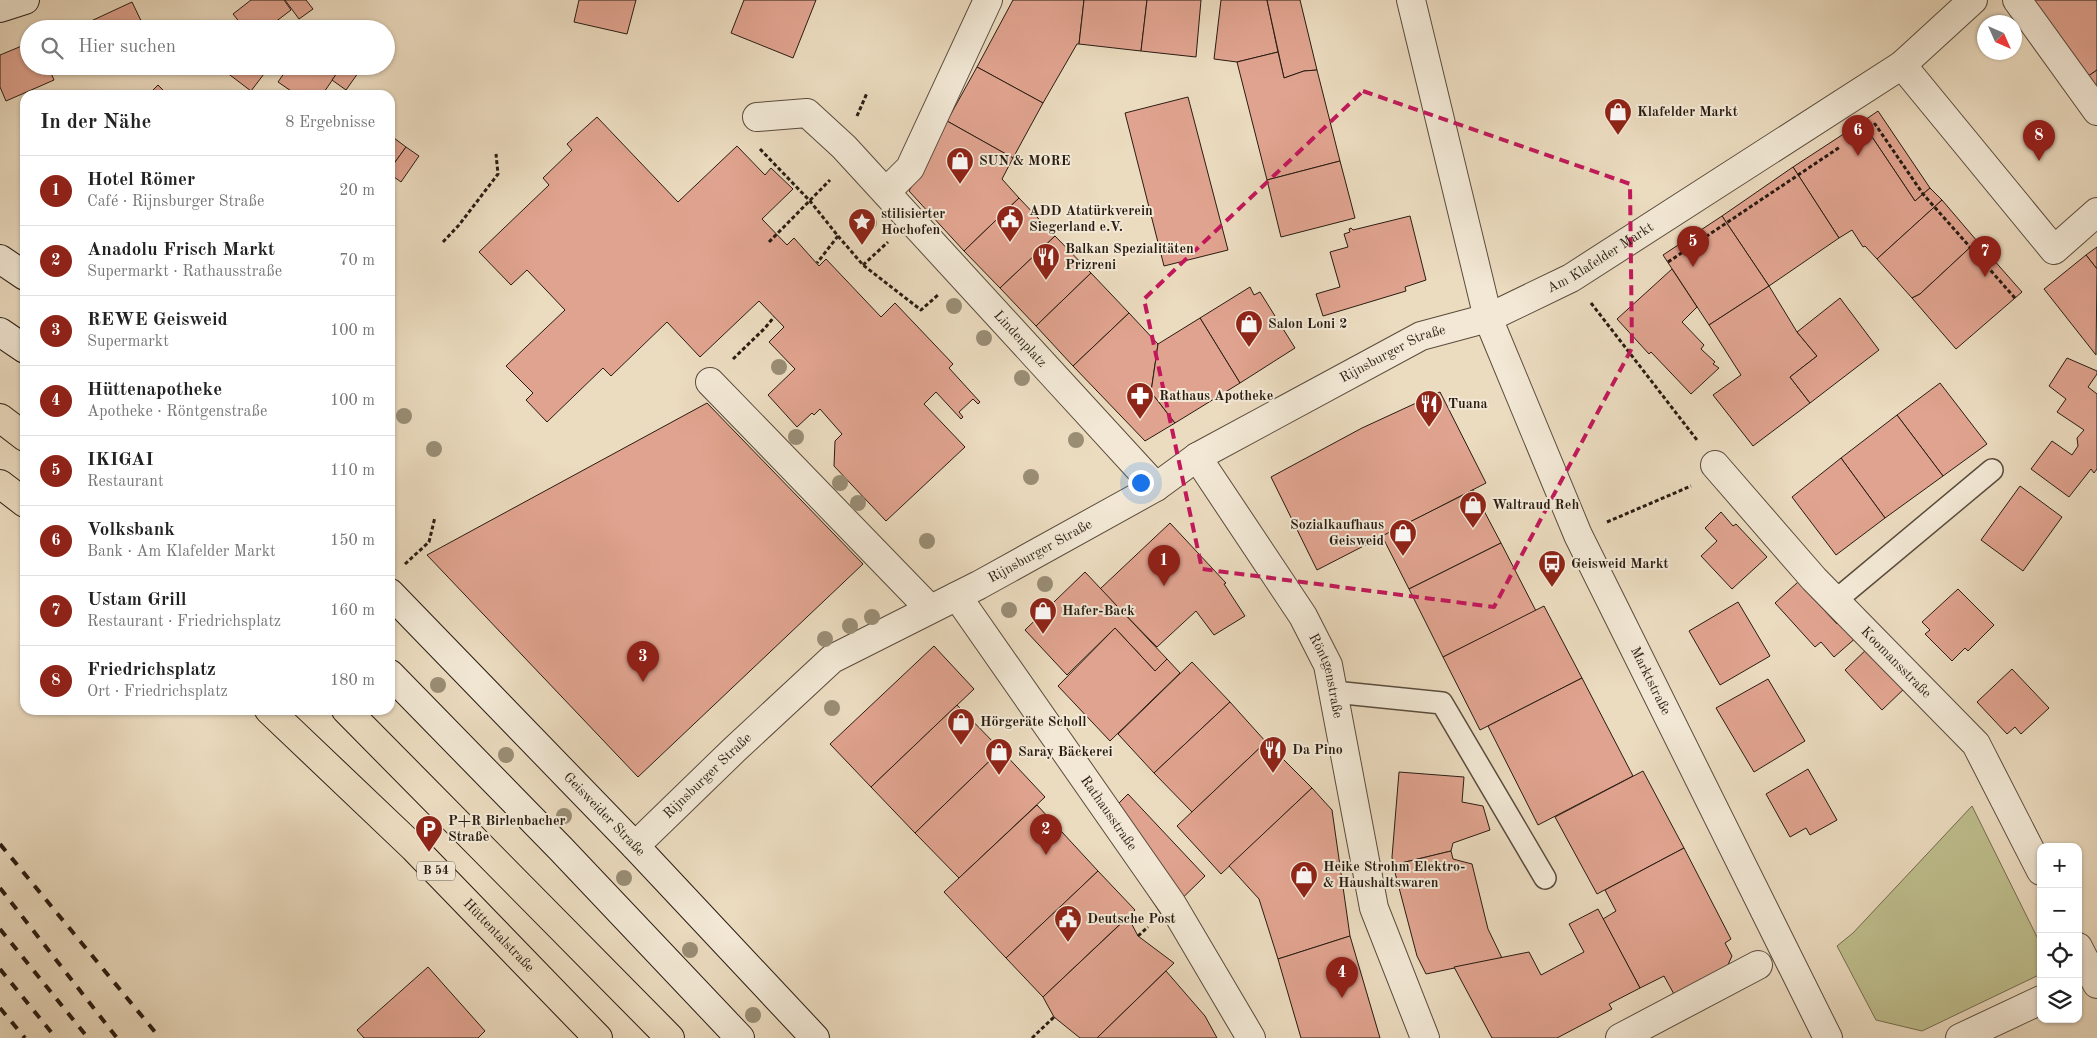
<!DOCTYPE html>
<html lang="de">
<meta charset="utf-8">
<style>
body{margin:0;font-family:"Old Standard TT",serif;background:#f2f2f2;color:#222}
.controls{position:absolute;right:15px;bottom:15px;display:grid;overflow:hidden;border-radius:10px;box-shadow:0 1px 4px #0004}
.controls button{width:45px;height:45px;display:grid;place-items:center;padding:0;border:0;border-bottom:1px solid #e0e0e0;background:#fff;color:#222;font:25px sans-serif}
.compass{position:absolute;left:1977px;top:15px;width:45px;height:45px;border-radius:50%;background:#fff;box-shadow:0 1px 4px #0004;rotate:135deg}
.you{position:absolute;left:1140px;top:482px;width:18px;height:18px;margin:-12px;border:4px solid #fff;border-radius:50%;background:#1a73e8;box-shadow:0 0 0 8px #1a73e833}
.badge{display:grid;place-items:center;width:32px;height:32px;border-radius:50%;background:#8f2418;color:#fff;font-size:16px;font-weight:700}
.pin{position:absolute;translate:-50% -41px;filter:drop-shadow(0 1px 2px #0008)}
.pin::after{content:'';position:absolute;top:26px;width:18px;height:15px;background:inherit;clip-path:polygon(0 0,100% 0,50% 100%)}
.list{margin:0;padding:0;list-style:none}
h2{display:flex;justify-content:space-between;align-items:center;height:65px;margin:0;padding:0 20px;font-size:21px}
h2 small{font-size:16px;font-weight:400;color:#767676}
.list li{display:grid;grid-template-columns:32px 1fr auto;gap:15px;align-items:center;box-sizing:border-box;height:70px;padding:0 20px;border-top:1px solid #e0e0e0}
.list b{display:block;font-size:19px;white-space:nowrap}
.list p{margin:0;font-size:16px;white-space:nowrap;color:#767676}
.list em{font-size:16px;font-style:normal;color:#767676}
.icon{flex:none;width:28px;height:28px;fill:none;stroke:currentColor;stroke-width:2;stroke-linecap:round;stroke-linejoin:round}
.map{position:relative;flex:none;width:2097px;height:1038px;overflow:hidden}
.search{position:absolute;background:#fff;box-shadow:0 1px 4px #0004;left:20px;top:20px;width:375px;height:55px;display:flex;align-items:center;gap:12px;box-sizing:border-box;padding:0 18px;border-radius:28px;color:#767676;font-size:19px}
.panel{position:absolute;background:#fff;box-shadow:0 1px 4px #0004;left:20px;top:90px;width:375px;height:625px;border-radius:15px}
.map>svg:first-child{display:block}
.green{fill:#bebe8d;stroke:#746d50}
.building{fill:#e0a38f;stroke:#291c12}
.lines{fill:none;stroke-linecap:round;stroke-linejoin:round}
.lane-casing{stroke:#5a4c3d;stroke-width:24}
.street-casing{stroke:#5a4c3d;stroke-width:30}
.secondary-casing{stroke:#291c12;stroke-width:30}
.highway-casing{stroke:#291c12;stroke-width:30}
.path{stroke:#291c12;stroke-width:3;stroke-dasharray:4 2.5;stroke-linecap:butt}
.lane{stroke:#f2e8d5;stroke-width:21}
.street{stroke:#f2e8d5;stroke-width:28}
.secondary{stroke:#f2e8d5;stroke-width:28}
.highway{stroke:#ebdbbf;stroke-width:28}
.rail{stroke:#291c12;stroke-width:4;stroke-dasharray:9 9;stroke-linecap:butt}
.tree{fill:#998d74}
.marked{fill:none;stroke:#c2185b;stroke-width:4;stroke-dasharray:10 6;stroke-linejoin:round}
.labels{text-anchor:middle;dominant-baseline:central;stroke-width:4;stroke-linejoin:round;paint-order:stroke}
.shield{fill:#f2e8d5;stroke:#65594c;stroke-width:1}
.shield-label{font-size:12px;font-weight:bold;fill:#291c12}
.poi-label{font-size:14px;font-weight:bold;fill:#291c12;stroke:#f2e8d5;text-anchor:start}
.street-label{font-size:14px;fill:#291c12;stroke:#f2e8d5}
</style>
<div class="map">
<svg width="2097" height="1038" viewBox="0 0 2097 1038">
<rect width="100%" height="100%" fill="#ebdbbf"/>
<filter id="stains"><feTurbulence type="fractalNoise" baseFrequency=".004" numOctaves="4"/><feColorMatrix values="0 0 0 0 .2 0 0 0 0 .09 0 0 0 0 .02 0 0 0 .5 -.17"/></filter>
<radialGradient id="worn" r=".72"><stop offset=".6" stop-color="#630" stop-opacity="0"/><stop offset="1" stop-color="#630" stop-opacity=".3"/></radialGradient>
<path class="green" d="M1972 806 2041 945V974L1922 1031 1876 1020 1837 946 1853 933Z"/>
<g class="building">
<path d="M251 0H284L291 10 266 29H245L233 14Z"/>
<path d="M285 0H306L313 9 299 19Z"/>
<path d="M579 0H636L627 34 574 22Z"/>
<path d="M744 0H816L793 58 731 33Z"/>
<path d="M1013 0H1084L1079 44H1077L1043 103 977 67Z"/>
<path d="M1084 0H1147L1141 51 1079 44Z"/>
<path d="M1147 0H1201L1196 57 1141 51Z"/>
<path d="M1221 0H1267L1278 52 1237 62 1214 59Z"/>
<path d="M1267 0H1300L1317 70 1304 71 1284 78Z"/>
<path d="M2029 0H2097V70L2084 79Z"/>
<path d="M132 2 145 29H77L76 28Z"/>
<path d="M29 43V66H48L54 80 6 101 0 87V55Z"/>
<path d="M1278 52 1284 78 1304 71 1317 70 1340 161 1267 180 1237 62Z"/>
<path d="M229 66H270L251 91 226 72Z"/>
<path d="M289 66H342L322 95H297L278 82Z"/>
<path d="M342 66H363L346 90 332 80Z"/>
<path d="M977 67 1043 103 1013 158 947 121Z"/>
<path d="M2097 70V98L2084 79Z"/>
<path d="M158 85 168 95H148Z"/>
<path d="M1188 97 1228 250 1164 266 1125 113Z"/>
<path d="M1878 111 1930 188 1915 201 1862 122Z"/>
<path d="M597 117 678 202 737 146 765 175 771 168 793 189 762 219 787 245 794 238 819 266 826 259 881 317 895 303 953 364 949 368 980 402 978 404 973 399 959 412 963 417 961 419 936 392 924 404 965 447 886 521 834 466 835 441 842 434 820 409 814 415 812 413 797 427 768 395 795 369 769 342 784 327 759 301 700 357 667 322 611 376 603 368 547 422 526 400 533 393 506 366 565 310 527 270 511 285 479 252 549 185 543 178 572 150 567 144Z"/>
<path d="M947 121 1013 158 1002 179 1019 198 964 251 909 191Z"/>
<path d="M1862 122 1915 201 1930 188 1942 200 1877 259 1865 246 1863 247 1852 230 1839 238 1793 167Z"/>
<path d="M390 135 406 147 390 169Z"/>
<path d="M406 147 419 156 401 182 390 174V169Z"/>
<path d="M1340 161 1355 218 1281 237 1267 180Z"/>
<path d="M1793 167 1839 238 1769 286 1722 216Z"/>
<path d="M1019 198 1055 236 1000 288 964 251Z"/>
<path d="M1942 200 1977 241 1920 294 1912 298 1877 259Z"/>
<path d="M1410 216 1426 280 1405 287 1406 291 1323 316 1316 294 1340 287 1330 252 1348 247 1344 234 1350 232 1349 229 1351 228 1353 230Z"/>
<path d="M1722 216 1769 286 1709 325 1663 255Z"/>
<path d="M1055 236 1091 273 1036 326 1000 288Z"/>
<path d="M1977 241 2022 292 1956 349 1912 298 1920 294Z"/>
<path d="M2097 247V269L2086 255Z"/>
<path d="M2086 255 2097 269 2096 355 2044 289Z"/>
<path d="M1672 269 1697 307 1682 322 1704 345 1701 349 1715 362 1713 364 1719 368 1691 394 1651 352 1649 354 1617 319Z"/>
<path d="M1091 273 1129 313 1073 366 1036 326Z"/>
<path d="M1769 286 1797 332 1817 356 1790 377 1810 403 1753 446 1713 395 1741 375 1709 325Z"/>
<path d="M1250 287 1254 295 1260 292 1295 348 1240 383 1200 318Z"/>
<path d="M1840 298 1879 350 1810 403 1790 377 1817 356 1797 332Z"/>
<path d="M1129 313 1158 344 1151 392 1175 423 1145 441 1073 366Z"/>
<path d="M1200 318 1240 383 1175 423 1151 392 1158 344Z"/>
<path d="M2067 358 2097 371V374L2088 387 2097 394V469L2094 473 2091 469 2069 497 2031 469 2052 441 2072 455 2078 446 2077 438 2084 430 2057 412 2066 399 2049 386Z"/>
<path d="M1940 383 1987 444 1943 476 1897 415Z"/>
<path d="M1440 392 1486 483 1317 570 1271 477 1362 428Z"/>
<path d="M707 403 863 564 638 777 427 555Z"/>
<path d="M1897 415 1943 476 1885 518 1841 458Z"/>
<path d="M1841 458 1885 518 1836 555 1792 497Z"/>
<path d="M2020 486 2062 517 2023 571 1981 540Z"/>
<path d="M1473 490 1501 543 1409 589 1382 536Z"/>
<path d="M1721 512 1733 526 1736 524 1767 557 1732 589 1701 556 1717 541 1705 528Z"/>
<path d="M1170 523 1226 583 1224 584 1245 616 1214 635 1196 611 1157 647 1100 589Z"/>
<path d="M1501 543 1536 611 1443 657 1409 589Z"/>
<path d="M1085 572 1167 659 1155 671 1115 628 1067 675 1025 630Z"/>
<path d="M1798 582 1837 624 1843 619 1858 636 1834 657 1821 642 1815 647 1775 603Z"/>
<path d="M1958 589 1994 625 1968 651 1965 648 1952 661 1925 634 1930 630 1922 622Z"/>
<path d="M1738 602 1770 656 1720 685 1689 631Z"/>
<path d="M1544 606 1582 678 1480 730 1443 657Z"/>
<path d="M1115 628 1155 671 1167 659 1180 673 1110 741 1058 686Z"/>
<path d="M934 646 974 689 871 787 830 744Z"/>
<path d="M1869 647 1906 687 1882 710 1845 670Z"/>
<path d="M1192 662 1230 702 1154 773 1118 734Z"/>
<path d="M2012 669 2049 708 2021 734 2015 727 2007 734 1977 702Z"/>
<path d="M1582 678 1633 776 1538 825 1488 726Z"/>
<path d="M1768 679 1805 741 1754 772 1716 708Z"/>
<path d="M1230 702 1266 742 1192 812 1154 773Z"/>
<path d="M957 705 1001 750 915 833 871 787Z"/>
<path d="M1266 742 1312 788 1221 874 1177 826Z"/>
<path d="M1001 750 1045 797 959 878 915 833Z"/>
<path d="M1808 769 1837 820 1810 835 1806 828 1790 837 1766 794Z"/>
<path d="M1643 771 1684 848 1597 894 1555 817Z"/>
<path d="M1399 772 1464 777 1462 802 1483 806 1490 830 1453 843 1451 851 1393 865 1392 857Z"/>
<path d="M1312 788 1332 810 1350 936 1278 959 1259 899 1229 866Z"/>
<path d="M1128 794 1205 876 1163 917 1100 822Z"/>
<path d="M1037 805 1098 871 1006 958 944 892Z"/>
<path d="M1684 848 1731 939 1725 943 1732 956 1726 969 1675 996 1664 976 1640 988 1603 919 1616 911 1605 890Z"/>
<path d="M1451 851 1453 859 1472 864 1488 929 1502 958 1426 974 1417 956 1393 865Z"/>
<path d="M1098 871 1135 910 1043 997 1006 958Z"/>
<path d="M1598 909 1640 988 1609 1004 1612 1009 1557 1038H1492L1454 967 1529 952 1541 975 1584 952 1569 924Z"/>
<path d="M1128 917 1138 936 1174 963 1097 1038H1080L1054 1017 1043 997Z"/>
<path d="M1350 936 1380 1038H1301L1278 959Z"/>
<path d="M428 967 485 1031 478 1038H364L357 1030Z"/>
<path d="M1166 971 1205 1016 1217 1038H1097Z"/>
</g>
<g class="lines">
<defs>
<g id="lane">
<path d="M1835 601 1992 470"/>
<path d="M1334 692 1442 703 1545 878"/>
</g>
<g id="street">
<path id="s1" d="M1411 0 1488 318 1578 535 1828 1038"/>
<path d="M2017 0 2097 111"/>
<path d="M1902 65 2054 250 2097 212"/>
<path id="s2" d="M757 117 807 113 844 147 1156 487"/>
<path d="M886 192 910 168 988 0"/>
<path d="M710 382 930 609"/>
<path id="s3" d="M1197 457 1303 616 1328 665 1374 908 1425 1038"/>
<path id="s4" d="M1715 465 1814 579 1976 744 2041 871"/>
<path id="s5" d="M957 596 1172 904 1251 1038"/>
<path id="s6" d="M635 846 734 750 832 659 979 585 1156 487 1197 457 1421 336 1488 318 1571 278 1902 65 1973 0"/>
<path d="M2078 947 2097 984"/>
<path d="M1620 1038 1758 965"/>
<path d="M1960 1038 2041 1000"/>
</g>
<g id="secondary">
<path d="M0 8 25 0"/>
<path d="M0 259 25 276"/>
<path d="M0 332 25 349"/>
<path id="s7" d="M390 593 635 846 815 1038"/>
<path d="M390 674 561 849 740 1038"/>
</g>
<g id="highway">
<path d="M0 418 25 437"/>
<path d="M0 484 25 503"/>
<path id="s8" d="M269 710 414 848 598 1038"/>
<path d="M346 710 670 1038"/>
</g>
</defs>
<use href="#lane" class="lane-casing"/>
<use href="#street" class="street-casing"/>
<use href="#secondary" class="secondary-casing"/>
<use href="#highway" class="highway-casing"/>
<g class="path">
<path d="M857 116 867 93"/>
<path d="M1874 125 1875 124 1923 194 2015 298"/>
<path d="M760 149 810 201 838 236 817 263"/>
<path d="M838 236 863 265 921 310 938 295"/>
<path d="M443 242 459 225 498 174 496 154"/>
<path d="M769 242 830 180"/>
<path d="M1668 262 1840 147"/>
<path d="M863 265 888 242"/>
<path d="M1591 303 1697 440"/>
<path d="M733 359 765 328 774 317"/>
<path d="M1607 522 1691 486"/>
<path d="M405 564 429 542 435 517"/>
<path d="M1138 936 1148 927"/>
<path d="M1032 1038 1054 1017"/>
</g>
<use href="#lane" class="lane"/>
<use href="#street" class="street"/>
<use href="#secondary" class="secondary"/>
<use href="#highway" class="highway"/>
<g class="rail">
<path d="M0 844 160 1038"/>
<path d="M0 888 117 1038"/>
<path d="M0 929 88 1038"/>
<path d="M0 969 56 1038"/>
<path d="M0 1008 25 1038"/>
</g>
</g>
<g class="tree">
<circle cx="869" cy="223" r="8"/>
<circle cx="954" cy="306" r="8"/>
<circle cx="984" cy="338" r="8"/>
<circle cx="779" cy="367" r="8"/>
<circle cx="1022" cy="378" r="8"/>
<circle cx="404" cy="416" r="8"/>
<circle cx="796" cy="437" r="8"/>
<circle cx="1076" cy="440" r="8"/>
<circle cx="434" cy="449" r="8"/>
<circle cx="1031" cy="477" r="8"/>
<circle cx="840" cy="483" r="8"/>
<circle cx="858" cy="503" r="8"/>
<circle cx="927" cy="541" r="8"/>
<circle cx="1045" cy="584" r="8"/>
<circle cx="1009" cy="610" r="8"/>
<circle cx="872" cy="617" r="8"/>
<circle cx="850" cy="626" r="8"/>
<circle cx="825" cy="639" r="8"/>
<circle cx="438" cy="685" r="8"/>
<circle cx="832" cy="708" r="8"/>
<circle cx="506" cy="755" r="8"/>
<circle cx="564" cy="816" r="8"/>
<circle cx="624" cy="878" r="8"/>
<circle cx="690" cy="950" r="8"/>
<circle cx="753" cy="1015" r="8"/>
</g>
<path class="marked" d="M1363 91 1630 184 1632 348 1494 607 1202 569 1144 299Z"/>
<defs>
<symbol id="shop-pin" viewBox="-11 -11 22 30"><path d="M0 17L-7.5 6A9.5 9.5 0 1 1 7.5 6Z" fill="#8f2418" stroke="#f2e8d5"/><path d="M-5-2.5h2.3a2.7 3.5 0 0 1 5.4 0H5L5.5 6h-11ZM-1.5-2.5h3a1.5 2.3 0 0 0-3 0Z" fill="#fff"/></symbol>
<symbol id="civic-pin" viewBox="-11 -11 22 30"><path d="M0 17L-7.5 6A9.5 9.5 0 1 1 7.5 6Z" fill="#8f2418" stroke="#f2e8d5"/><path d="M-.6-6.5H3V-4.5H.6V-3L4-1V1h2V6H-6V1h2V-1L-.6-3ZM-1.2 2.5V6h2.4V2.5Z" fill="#fff"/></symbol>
<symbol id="sight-pin" viewBox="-11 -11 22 30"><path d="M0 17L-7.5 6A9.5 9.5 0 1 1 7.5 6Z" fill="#8f2418" stroke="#f2e8d5"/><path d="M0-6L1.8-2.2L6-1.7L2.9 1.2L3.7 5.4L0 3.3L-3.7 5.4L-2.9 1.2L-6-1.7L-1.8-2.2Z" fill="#fff"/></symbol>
<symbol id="restaurant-pin" viewBox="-11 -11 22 30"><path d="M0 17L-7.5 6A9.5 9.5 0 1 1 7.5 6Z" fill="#8f2418" stroke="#f2e8d5"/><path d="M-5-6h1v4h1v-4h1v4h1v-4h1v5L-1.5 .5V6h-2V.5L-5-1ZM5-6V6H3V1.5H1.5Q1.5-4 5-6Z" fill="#fff"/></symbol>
<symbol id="pharmacy-pin" viewBox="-11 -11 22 30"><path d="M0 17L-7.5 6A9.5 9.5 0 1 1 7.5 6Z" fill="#8f2418" stroke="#f2e8d5"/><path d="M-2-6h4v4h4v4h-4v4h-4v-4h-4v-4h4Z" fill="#fff"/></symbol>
<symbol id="bus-pin" viewBox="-11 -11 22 30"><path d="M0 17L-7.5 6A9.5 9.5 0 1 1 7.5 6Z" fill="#8f2418" stroke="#f2e8d5"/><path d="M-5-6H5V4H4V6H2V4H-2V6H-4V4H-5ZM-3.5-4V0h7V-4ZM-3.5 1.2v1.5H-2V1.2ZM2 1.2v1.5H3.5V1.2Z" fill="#fff"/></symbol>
<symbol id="parking-pin" viewBox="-11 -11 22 30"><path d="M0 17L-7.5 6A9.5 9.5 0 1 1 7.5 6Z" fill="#8f2418" stroke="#f2e8d5"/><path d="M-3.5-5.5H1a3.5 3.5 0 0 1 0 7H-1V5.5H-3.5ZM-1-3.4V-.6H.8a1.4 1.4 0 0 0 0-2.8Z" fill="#fff"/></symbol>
</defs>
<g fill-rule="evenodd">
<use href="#shop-pin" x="1602" y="96" width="32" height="43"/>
<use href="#shop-pin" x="944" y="145" width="32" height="43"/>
<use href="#civic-pin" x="994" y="203" width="32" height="43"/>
<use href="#sight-pin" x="846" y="206" width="32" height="43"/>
<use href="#restaurant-pin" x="1030" y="241" width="32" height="43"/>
<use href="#shop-pin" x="1233" y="308" width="32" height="43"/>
<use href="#pharmacy-pin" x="1124" y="380" width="32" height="43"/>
<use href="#restaurant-pin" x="1413" y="388" width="32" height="43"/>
<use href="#shop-pin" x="1457" y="489" width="32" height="43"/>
<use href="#shop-pin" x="1387" y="517" width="32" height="43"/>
<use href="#bus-pin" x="1536" y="548" width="32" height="43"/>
<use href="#shop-pin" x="1027" y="595" width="32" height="43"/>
<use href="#shop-pin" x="945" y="706" width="32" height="43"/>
<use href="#restaurant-pin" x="1257" y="734" width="32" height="43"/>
<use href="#shop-pin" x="983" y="736" width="32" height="43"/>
<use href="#parking-pin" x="413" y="813" width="32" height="43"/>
<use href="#shop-pin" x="1288" y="859" width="32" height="43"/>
<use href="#civic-pin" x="1052" y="903" width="32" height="43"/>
</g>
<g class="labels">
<rect class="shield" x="417" y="861.5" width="38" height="19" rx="4"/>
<g class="shield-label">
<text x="436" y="871">B 54</text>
</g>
<g class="poi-label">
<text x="1637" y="112">Klafelder Markt</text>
<text x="979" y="161">SUN &amp; MORE</text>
<text x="1029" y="211">ADD Atatürkverein<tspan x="1029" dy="16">Siegerland e.V.</tspan></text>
<text x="881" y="214">stilisierter<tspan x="881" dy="16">Hochofen</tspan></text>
<text x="1065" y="249">Balkan Spezialitäten<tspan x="1065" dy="16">Prizreni</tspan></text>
<text x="1268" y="324">Salon Loni 2</text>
<text x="1159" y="396">Rathaus Apotheke</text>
<text x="1448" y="404">Tuana</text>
<text x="1492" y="505">Waltraud Reh</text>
<text x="1384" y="525" text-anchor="end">Sozialkaufhaus<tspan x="1384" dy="16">Geisweid</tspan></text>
<text x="1571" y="564">Geisweid Markt</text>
<text x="1062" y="611">Hafer-Back</text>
<text x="980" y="722">Hörgeräte Scholl</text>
<text x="1292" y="750">Da Pino</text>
<text x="1018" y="752">Saray Bäckerei</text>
<text x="448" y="821">P+R Birlenbacher<tspan x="448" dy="16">Straße</tspan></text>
<text x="1323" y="867">Heike Strohm Elektro-<tspan x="1323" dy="16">&amp; Haushaltswaren</tspan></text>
<text x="1087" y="919">Deutsche Post</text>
</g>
<g class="street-label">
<text stroke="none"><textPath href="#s6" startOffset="1141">Am Klafelder Markt</textPath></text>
<text stroke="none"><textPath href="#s2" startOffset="361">Lindenplatz</textPath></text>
<text stroke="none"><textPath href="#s6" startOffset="911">Rijnsburger Straße</textPath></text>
<text stroke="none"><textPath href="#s6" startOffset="506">Rijnsburger Straße</textPath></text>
<text stroke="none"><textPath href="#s4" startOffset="268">Koomansstraße</textPath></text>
<text stroke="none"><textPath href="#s3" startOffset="256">Röntgenstraße</textPath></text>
<text stroke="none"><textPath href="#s1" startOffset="725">Marktstraße</textPath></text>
<text stroke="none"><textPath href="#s6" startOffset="101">Rijnsburger Straße</textPath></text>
<text stroke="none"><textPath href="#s7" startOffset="308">Geisweider Straße</textPath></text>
<text stroke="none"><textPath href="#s5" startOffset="265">Rathausstraße</textPath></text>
<text stroke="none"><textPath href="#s8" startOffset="322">Hüttentalstraße</textPath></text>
</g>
</g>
<rect width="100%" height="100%" filter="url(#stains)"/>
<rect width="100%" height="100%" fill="url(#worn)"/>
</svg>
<div class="controls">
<button>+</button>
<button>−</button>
<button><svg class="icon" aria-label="locate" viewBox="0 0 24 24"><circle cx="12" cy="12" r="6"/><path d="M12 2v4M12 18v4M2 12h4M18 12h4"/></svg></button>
<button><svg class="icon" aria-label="layers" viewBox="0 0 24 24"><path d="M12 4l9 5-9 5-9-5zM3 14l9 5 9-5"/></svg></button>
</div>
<svg class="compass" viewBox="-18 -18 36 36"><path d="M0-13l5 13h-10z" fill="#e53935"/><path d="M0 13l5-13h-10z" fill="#767676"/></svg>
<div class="you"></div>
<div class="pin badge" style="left:1164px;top:586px">1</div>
<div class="pin badge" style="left:1046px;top:855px">2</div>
<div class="pin badge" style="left:643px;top:682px">3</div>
<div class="pin badge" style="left:1342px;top:998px">4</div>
<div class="pin badge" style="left:1693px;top:267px">5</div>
<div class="pin badge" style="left:1858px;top:156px">6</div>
<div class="pin badge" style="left:1985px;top:277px">7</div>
<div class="pin badge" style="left:2039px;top:161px">8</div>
<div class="search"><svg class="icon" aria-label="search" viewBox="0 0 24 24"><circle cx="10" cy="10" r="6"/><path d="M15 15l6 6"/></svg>Hier suchen</div>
<section class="panel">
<h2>In der Nähe<small>8 Ergebnisse</small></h2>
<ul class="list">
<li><span class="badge">1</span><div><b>Hotel Römer</b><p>Café · Rijnsburger Straße</p></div><em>20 m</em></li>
<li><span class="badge">2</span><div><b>Anadolu Frisch Markt</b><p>Supermarkt · Rathausstraße</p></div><em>70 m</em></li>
<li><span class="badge">3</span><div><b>REWE Geisweid</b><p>Supermarkt</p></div><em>100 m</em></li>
<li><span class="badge">4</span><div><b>Hüttenapotheke</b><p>Apotheke · Röntgenstraße</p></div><em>100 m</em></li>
<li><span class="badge">5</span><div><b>IKIGAI</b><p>Restaurant</p></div><em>110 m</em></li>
<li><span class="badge">6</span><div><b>Volksbank</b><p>Bank · Am Klafelder Markt</p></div><em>150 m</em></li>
<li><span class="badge">7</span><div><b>Ustam Grill</b><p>Restaurant · Friedrichsplatz</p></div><em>160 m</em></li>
<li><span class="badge">8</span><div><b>Friedrichsplatz</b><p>Ort · Friedrichsplatz</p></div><em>180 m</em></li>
</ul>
</section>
</div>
